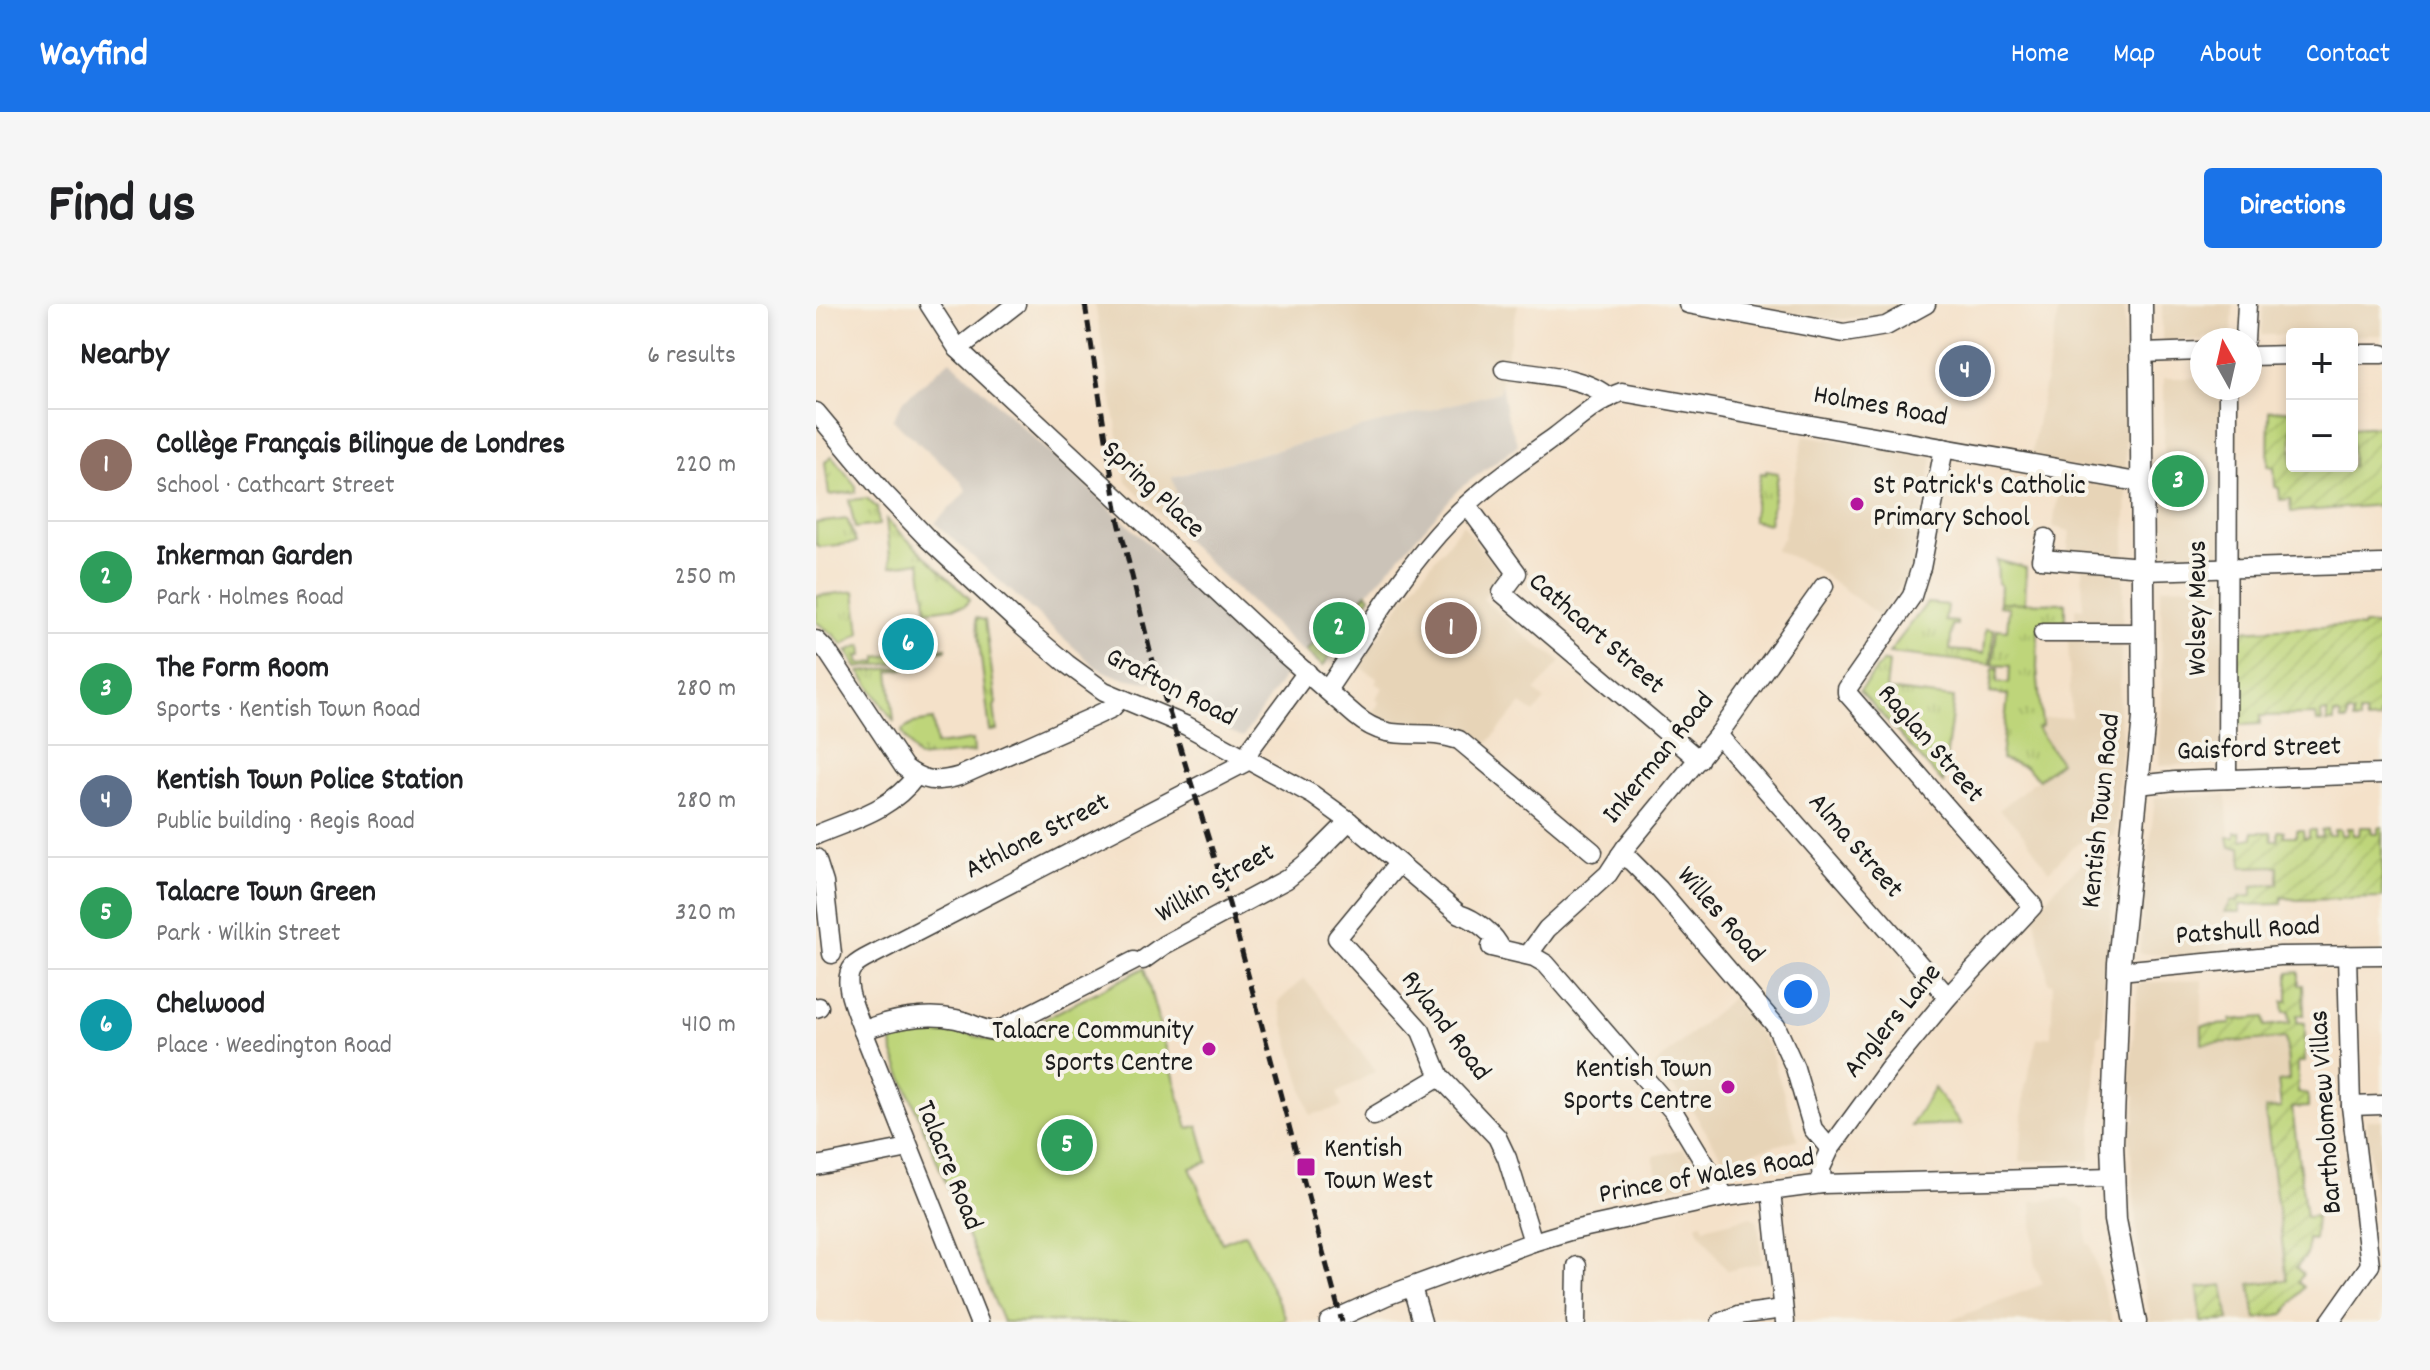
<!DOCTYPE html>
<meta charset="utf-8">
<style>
body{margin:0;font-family:Dekko,sans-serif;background:#f6f6f6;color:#202124}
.controls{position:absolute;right:24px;top:24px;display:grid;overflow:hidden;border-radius:8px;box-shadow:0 4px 12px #0003}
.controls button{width:72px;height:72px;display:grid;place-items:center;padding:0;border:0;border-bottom:2px solid #e0e0e0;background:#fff;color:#202124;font:40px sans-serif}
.compass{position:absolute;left:1374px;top:24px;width:72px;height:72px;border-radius:50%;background:#fff;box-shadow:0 4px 12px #0003;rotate:352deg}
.you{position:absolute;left:982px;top:690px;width:28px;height:28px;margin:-20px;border:6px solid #fff;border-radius:50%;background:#1a73e8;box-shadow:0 0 0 12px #1a73e833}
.badge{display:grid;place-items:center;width:52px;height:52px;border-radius:50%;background:#1a73e8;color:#fff;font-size:26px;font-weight:700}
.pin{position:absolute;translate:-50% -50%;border:4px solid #fff;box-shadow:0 2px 8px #0006}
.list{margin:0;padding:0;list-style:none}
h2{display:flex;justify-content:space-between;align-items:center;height:104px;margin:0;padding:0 32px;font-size:34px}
h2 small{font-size:26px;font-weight:400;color:#757577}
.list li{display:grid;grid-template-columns:52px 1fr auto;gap:24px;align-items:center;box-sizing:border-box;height:112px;padding:0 32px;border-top:2px solid #e0e0e0}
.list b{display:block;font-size:30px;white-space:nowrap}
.list p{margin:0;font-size:26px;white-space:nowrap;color:#757577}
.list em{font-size:26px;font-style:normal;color:#757577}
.map{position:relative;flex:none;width:1566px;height:1018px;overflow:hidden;border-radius:8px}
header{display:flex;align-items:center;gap:48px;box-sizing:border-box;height:112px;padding:0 40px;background:#1a73e8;color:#fff}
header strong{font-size:38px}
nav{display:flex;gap:44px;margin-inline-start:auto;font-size:28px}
.intro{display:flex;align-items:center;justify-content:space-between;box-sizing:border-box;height:192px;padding:0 48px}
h1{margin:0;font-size:56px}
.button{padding:20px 36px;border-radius:8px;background:#1a73e8;color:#fff;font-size:28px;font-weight:700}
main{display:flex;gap:48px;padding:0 48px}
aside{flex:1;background:#fff;border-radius:8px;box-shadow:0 4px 12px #0003}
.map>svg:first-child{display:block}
.built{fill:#e7d4b7}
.industrial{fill:#cbc3b8}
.grass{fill:url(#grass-tufts);stroke:#6d784b;stroke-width:2}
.park{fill:#bed57a;stroke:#6d784b;stroke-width:2}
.garden{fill:url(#garden-furrows);stroke:#6d784b;stroke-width:2}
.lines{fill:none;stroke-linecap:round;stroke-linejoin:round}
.minor-casing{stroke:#3c3a36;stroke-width:21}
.major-casing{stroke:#3c3a36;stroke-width:25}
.minor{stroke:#fff;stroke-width:18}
.major{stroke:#fff;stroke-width:22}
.rail{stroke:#1c1c1c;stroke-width:5;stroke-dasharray:12 6;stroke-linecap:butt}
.poi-dot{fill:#b5179e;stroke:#f7f3e8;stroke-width:3}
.labels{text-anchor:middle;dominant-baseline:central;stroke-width:8;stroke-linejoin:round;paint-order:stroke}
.street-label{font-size:28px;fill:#1c1c1c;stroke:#f7f3e8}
.poi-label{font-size:28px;fill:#1c1c1c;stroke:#f7f3e8;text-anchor:start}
</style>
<header>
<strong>Wayfind</strong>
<nav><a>Home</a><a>Map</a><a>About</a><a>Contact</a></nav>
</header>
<div class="intro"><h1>Find us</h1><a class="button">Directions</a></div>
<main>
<aside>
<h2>Nearby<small>6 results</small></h2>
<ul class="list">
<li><span class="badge" style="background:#8d6e63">1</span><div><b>Collège Français Bilingue de Londres</b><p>School · Cathcart Street</p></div><em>220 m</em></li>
<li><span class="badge" style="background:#2e9e5b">2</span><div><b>Inkerman Garden</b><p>Park · Holmes Road</p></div><em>250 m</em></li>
<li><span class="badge" style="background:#2e9e5b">3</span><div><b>The Form Room</b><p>Sports · Kentish Town Road</p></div><em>280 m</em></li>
<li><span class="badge" style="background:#5c6f8a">4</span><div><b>Kentish Town Police Station</b><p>Public building · Regis Road</p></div><em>280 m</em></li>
<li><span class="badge" style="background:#2e9e5b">5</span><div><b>Talacre Town Green</b><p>Park · Wilkin Street</p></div><em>320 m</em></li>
<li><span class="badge" style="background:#0f9aa8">6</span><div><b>Chelwood</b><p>Place · Weedington Road</p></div><em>410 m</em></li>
</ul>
</aside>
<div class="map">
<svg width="1566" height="1018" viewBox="0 0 1566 1018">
<defs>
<pattern id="grass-tufts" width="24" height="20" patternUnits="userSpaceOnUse" patternTransform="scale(2)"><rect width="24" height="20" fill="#bed57a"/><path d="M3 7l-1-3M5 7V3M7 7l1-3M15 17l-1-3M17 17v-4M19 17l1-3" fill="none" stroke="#a3b669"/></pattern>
<pattern id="garden-furrows" width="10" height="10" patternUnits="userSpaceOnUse" patternTransform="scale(2)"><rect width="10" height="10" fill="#bed57a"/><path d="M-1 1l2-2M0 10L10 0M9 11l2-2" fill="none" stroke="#a3b669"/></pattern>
</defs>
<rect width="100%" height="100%" fill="#f7f3e8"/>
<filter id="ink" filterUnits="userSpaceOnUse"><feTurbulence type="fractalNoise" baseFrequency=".0125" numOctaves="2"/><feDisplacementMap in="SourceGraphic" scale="16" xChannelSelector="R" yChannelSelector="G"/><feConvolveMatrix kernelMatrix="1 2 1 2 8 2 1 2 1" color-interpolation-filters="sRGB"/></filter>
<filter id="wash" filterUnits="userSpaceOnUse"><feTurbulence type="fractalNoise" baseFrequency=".006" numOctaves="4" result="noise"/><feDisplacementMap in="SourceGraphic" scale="32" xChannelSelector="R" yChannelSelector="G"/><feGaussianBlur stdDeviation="1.8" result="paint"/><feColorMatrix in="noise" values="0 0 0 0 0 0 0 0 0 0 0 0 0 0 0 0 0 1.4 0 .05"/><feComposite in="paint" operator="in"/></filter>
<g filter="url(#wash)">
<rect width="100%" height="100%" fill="#f4e1c9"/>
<g class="built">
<path d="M279 0H702L683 88 357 172 367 213 364 231 310 177Z"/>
<path d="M929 0H1087L1062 11 1027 15H1012Z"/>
<path d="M1244 0H1308L1310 171 1214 157Z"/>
<path d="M1346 0H1417L1416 32 1388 33 1386 36 1346 37Z"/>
<path d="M1447 0H1566V31H1445Z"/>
<path d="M1348 74H1386V84H1404L1406 252 1348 254Z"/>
<path d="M988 131 1117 153 1096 266 1064 312 995 261 959 246 967 234Z"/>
<path d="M1244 176 1311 185 1303 407 1306 436 1299 532 1271 535 1255 544 1233 567 1201 522 1183 506 1243 458 1221 423 1226 422 1225 415 1255 413 1252 333 1260 325 1259 304 1267 305 1266 256 1251 253 1254 227 1237 223Z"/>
<path d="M647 220 684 270 667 295 718 339 745 357 719 387 729 396 718 409 705 400 671 440 648 424 635 419 568 415 558 407 564 398 560 395 567 384 560 379 562 375 543 362 589 293Z"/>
<path d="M1408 281 1406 459 1343 462 1346 401 1345 283Z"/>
<path d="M1410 491 1414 543H1425L1426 563 1462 562V581L1436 592 1423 593 1422 597 1415 598 1409 607 1411 644 1365 652 1323 649 1339 493Z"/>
<path d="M1279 552H1295L1296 593 1292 659 1288 677 1286 729 1282 733 1274 857H1204L1209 783 1221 735 1235 732 1237 680 1233 679 1218 611 1242 581 1269 557Z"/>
<path d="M488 674 560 767 521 789 526 803 494 811 462 698Z"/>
<path d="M1386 676V741L1469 734 1472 775 1460 777V804L1447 805 1471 976 1434 980 1441 1018H1335L1323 955 1313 823 1319 817V792L1315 788 1314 769 1322 679Z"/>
<path d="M916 694 953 742 982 835 908 857 874 802 838 762Z"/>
<path d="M1550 816H1566V949L1560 898Z"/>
<path d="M867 845 876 857 879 876 873 879 844 885 837 852Z"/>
<path d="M1252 895 1269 906 1271 941 1274 940 1297 1018H1130L1227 980 1219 961 1216 897Z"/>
<path d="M933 913 940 915 942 920 946 959 911 967 883 927 881 920 886 919 888 924Z"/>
</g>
<g class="industrial">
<path d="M134 56 471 368 427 433 412 427 393 414 374 397 361 376 356 379 329 378 303 373 281 364 119 219 151 187 144 176 77 116 87 97Z"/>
<path d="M685 79 690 110 702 141 643 185 555 285 488 349 364 231 367 213 356 173 683 88Z"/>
</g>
<g class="grass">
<path d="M16 152 40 182V188L13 191 9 158Z"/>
<path d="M950 167 962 169V172L953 220 936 216 945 169 950 170Z"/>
<path d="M51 194 61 204 63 221 39 224 33 196Z"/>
<path d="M31 215 40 239 4 243 0 240V219Z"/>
<path d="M70 215 154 295 149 302 111 307 104 258 75 262Z"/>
<path d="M39 287 44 329 27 341 17 330 0 318V292Z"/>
<path d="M1184 298 1249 299V324L1222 325 1221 364 1226 422 1221 424 1244 458 1223 475 1209 462 1185 455 1192 391 1174 389 1177 364H1182L1181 379H1193L1194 362 1177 361 1181 325 1191 326 1193 303 1183 302Z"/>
<path d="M1111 299 1131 301 1129 317 1141 318V321H1136L1134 346 1168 349 1170 324 1178 325 1175 360 1073 349Z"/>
<path d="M160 314 169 316 180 399 178 403 181 426 174 427Z"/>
<path d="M46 341 47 352H42L44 360 61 358V353L130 344V346L109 349V355L41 364 31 347Z"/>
<path d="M1067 357 1073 359 1070 386 1138 394 1127 479 1044 387Z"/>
<path d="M109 360V362L73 367 78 418 44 368Z"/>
<path d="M117 416 120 441 157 436 158 448 102 454 86 429 87 426 98 419Z"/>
</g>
<g class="park">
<path d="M1181 256 1210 264 1209 299 1184 298 1185 281 1182 279Z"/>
<path d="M551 289 554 293 507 362 490 347Z"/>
<path d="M328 664 372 824 382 822 392 858 374 864 406 939 429 929 470 1014 462 1018H187L77 750 76 735C117 702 145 734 183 738Z"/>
<path d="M1118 784 1145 820 1095 822Z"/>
</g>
<g class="garden">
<path d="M1469 106 1476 107V162H1536V124L1566 122V201L1475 208 1474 195 1464 196 1463 184 1459 183 1458 163 1452 162 1453 107Z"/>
<path d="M1547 321H1566V410H1563V416L1550 417 1549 410H1543V417H1537V410H1531V417H1525L1524 411 1518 410V418H1511V408L1505 409 1506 418H1501L1500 411 1444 412V420L1424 421V414H1417L1421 379 1420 327 1528 322 1546 324Z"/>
<path d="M1544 523H1555L1556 530H1562V523H1566V594L1481 596 1466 593V600L1424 601V608H1409L1415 598 1422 597 1423 593 1436 592V582L1462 580V562L1426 563 1425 543H1414L1412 533H1419V528H1425L1426 536 1437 534V528H1455L1456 536H1462V527H1468V532H1480V526H1487L1488 534 1493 533V526H1499V533L1506 532 1505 526 1511 525 1512 531H1518V525H1524L1525 531H1531V524H1537V531H1543Z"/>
<path d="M1483 668V681H1487L1488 711H1481V718L1489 719V758H1482V789L1492 790V803L1476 804 1490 913 1500 912 1498 936 1492 935 1491 951 1480 964 1487 970 1482 978 1488 983 1468 1010 1440 1015 1434 980 1471 976 1449 805 1465 804 1462 778 1473 776 1470 734 1386 740V722L1415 720V716L1448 713 1449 722 1474 719 1473 708H1468L1467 697H1472V669Z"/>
<path d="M1407 981 1413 1016 1385 1018 1382 984Z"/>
</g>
</g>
<g filter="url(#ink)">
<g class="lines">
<defs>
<g id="minor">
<path d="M113 0 142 45 463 345 540 412C576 442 602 422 643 436L777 548"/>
<path d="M872 0 1028 29 1070 22 1110 0"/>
<path d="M1429 36 1431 0"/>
<path d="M142 45 200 0"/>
<path d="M1326 49 1386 47"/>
<path d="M1536 50H1566"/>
<path d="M1434 52 1476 51"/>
<path d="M688 65C718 70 771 72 793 94"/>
<path d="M0 108 66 187 112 235 206 322 251 360 288 387 371 422 497 491 533 517 643 610C659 615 679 630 685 645"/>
<path d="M651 201 701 269 686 289 883 456"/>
<path d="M1230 234 1225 255 1327 263"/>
<path d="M1105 264 1128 144"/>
<path d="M1327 267 1566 260"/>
<path d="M1227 329H1329"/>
<path d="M0 336 11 347 88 463C107 478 121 479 144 472L277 413 296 404 304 395"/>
<path d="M511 386C550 329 586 267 634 217 665 185 704 158 740 132 760 117 782 96 806 88L1327 179"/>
<path d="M902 431 1132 693"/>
<path d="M1411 475 1412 84"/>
<path d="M1322 481 1359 477 1566 470"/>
<path d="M0 531C38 515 75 506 100 472"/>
<path d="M804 551 815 557 843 585 960 722 979 764 997 825 1014 845"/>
<path d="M0 554 8 579 16 650"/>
<path d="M582 560 521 634 605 727 624 773 681 833 691 854 717 938"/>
<path d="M675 643 718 653 730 660 857 807 909 893"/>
<path d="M712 651 731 625 792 570 809 544 902 431 1008 282"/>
<path d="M1531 651 1535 802 1554 961"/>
<path d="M327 656 348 641 471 575 494 556 533 517"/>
<path d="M1303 667 1464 652 1566 651"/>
<path d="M0 704 3 703"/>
<path d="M47 727C74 715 110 709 140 715 155 718 165 727 181 727L318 657"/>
<path d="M1535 802 1566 801"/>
<path d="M558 812 624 773"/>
<path d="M0 862 93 844"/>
<path d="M1006 880 1005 864 1014 845 1072 766 1132 693 1217 602 1031 389V385L1096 292 1104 266"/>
<path d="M955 887 969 1018"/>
<path d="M596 983 606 1018"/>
<path d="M163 1018 47 727C42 711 24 678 37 663 41 659 48 655 54 652L428 459 435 444 491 368"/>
<path d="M513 1018 570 992 717 938 757 926 909 893 1006 880 1297 873"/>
<path d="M760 1018 761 962"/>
<path d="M905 1018 922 1011 967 1005"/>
<path d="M1514 1018 1554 961"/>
</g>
<path id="major" d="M1319 1018 1299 916 1296 839 1303 659 1328 414 1325 0"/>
</defs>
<use href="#minor" class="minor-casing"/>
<use href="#major" class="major-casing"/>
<use href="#minor" class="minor"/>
<use href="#major" class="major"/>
<path class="rail" d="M269 0 303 218 334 347 413 600 526 1018"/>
</g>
</g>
<g class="poi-dot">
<circle cx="1041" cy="200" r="8"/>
<circle cx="393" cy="745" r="8"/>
<circle cx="912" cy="783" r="8"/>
<rect x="480" y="853" width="20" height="20" rx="4"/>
</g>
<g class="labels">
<g class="street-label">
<text transform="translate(1064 104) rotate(10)">Holmes Road</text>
<text transform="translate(336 187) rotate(43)">Spring Place</text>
<text transform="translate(1384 304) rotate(-90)">Wolsey Mews</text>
<text transform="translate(779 331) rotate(41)">Cathcart Street</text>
<text transform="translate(354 385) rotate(27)">Grafton Road</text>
<text transform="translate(1113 441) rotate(49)">Raglan Street</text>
<text transform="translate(1443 447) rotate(-2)">Gaisford Street</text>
<text transform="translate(844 455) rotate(-51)">Inkerman Road</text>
<text transform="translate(1287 507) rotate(-84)">Kentish Town Road</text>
<text transform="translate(222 534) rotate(-27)">Athlone Street</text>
<text transform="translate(1038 543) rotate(49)">Alma Street</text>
<text transform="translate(400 581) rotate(-30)">Wilkin Street</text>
<text transform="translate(903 612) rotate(49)">Willes Road</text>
<text transform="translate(1432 629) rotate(-4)">Patshull Road</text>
<text transform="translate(1078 718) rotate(-51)">Anglers Lane</text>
<text transform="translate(628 723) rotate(53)">Ryland Road</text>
<text transform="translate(1512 808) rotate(-94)">Bartholomew Villas</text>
<text transform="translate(131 862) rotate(68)">Talacre Road</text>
<text transform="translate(891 874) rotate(-10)">Prince of Wales Road</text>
</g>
<g class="poi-label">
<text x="1057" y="184">St Patrick's Catholic<tspan x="1057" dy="32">Primary School</tspan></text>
<text x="377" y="729" text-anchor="end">Talacre Community<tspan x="377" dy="32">Sports Centre</tspan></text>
<text x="896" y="767" text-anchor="end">Kentish Town<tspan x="896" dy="32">Sports Centre</tspan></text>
<text x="508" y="847">Kentish<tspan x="508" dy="32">Town West</tspan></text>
</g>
</g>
</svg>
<div class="controls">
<button>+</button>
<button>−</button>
</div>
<svg class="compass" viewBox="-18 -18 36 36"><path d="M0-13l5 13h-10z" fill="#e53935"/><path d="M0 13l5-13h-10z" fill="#757577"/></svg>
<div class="you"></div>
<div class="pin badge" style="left:635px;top:324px;background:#8d6e63">1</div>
<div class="pin badge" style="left:523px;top:324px;background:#2e9e5b">2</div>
<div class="pin badge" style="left:1362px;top:177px;background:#2e9e5b">3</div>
<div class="pin badge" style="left:1149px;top:67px;background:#5c6f8a">4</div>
<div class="pin badge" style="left:251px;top:841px;background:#2e9e5b">5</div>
<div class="pin badge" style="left:92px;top:340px;background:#0f9aa8">6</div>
</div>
</main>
